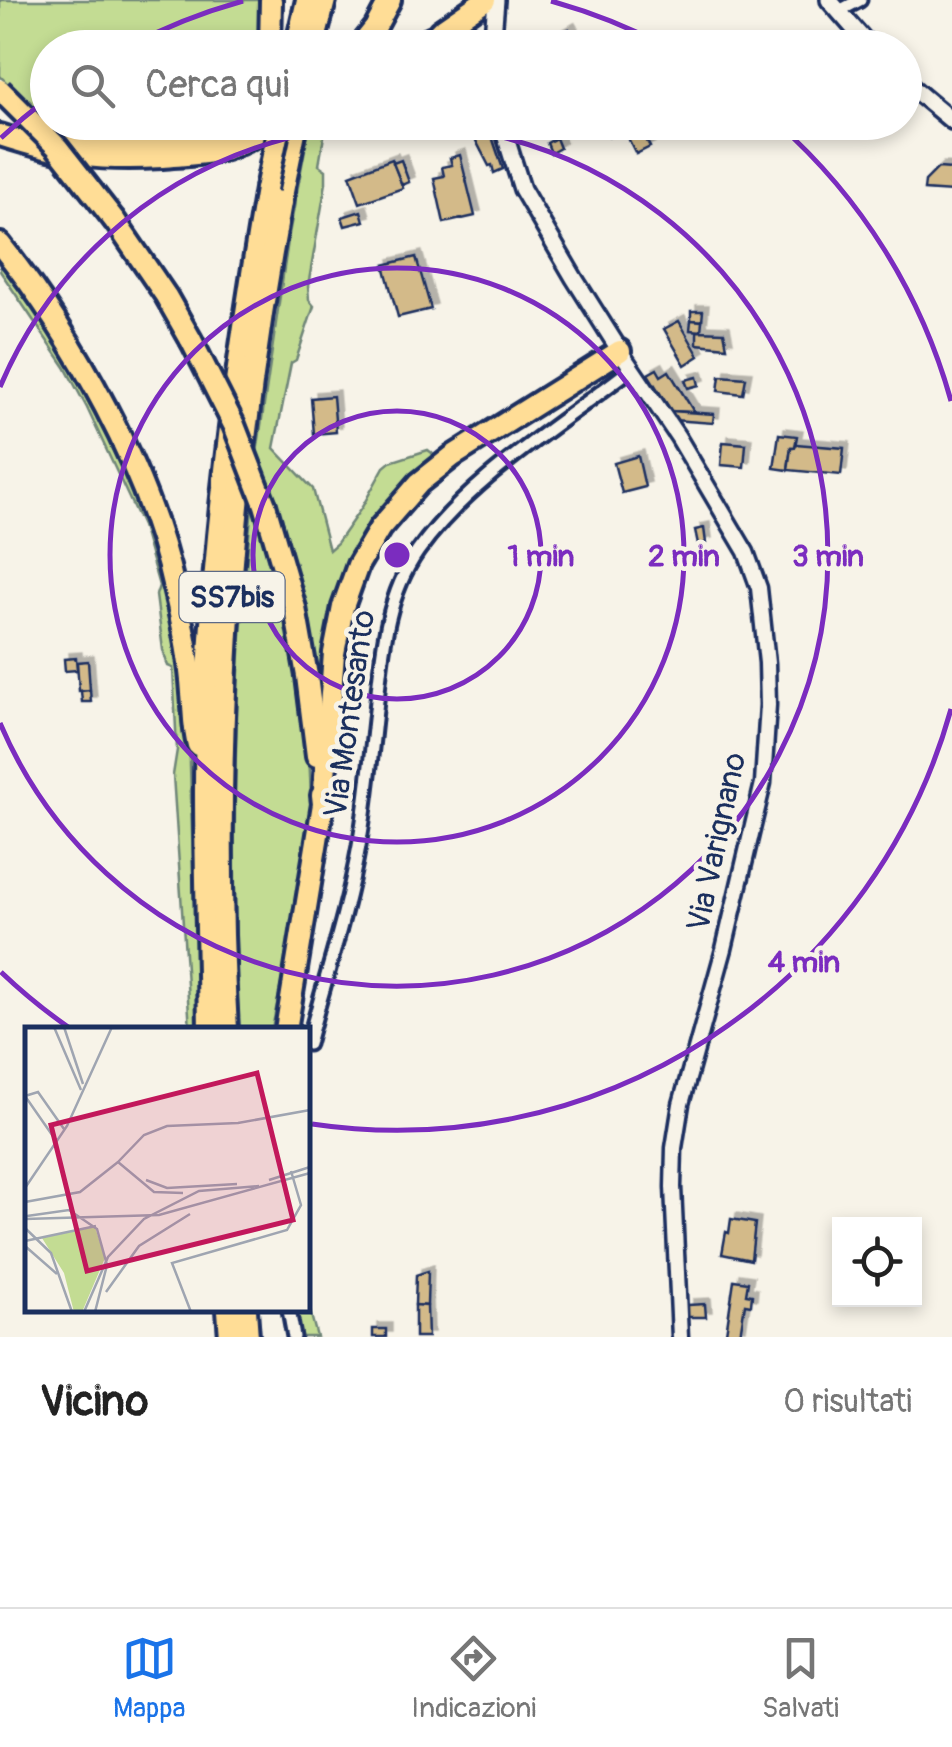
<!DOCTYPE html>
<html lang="it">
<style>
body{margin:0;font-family:Pangolin,sans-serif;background:#f6f6f6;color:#222}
.controls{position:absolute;right:30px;bottom:30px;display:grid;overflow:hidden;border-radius:0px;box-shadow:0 5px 15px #0003}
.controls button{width:90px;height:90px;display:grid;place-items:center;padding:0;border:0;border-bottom:2px solid #e0e0e0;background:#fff;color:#222;font:50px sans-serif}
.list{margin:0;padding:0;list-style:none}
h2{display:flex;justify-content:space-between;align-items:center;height:130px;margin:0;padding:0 40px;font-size:42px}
h2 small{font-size:32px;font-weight:400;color:#767676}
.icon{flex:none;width:55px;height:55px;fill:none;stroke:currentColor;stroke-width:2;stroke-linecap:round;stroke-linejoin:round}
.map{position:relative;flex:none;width:952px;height:1337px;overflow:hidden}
.search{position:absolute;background:#fff;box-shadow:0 5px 15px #0003;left:30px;right:30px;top:30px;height:110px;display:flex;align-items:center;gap:25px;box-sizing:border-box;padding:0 35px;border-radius:55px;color:#767676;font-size:38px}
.sheet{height:270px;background:#fff}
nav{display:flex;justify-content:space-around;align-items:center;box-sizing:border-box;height:140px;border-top:2px solid #e0e0e0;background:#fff;font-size:28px;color:#767676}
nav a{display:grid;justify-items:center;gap:5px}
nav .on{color:#1a73e8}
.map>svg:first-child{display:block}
.green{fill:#c3dc93;stroke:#6f8678;stroke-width:2.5}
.building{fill:#d3ba89;stroke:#1b2f5e;stroke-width:2.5;filter:url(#shadow)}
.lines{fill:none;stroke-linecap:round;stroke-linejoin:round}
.minor-casing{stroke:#1b2f5e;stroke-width:19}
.tertiary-casing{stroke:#1b2f5e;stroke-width:21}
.secondary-casing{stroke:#1b2f5e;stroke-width:22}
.trunk-casing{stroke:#1b2f5e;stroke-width:28}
.minor{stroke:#f7f3e8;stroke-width:11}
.tertiary{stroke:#f7f3e8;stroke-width:14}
.secondary{stroke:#f7f3e8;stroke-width:15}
.trunk{stroke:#ffdd96;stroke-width:20}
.trunk-bridge-casing{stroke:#1b2f5e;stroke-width:28;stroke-linecap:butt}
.trunk-bridge{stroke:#ffdd96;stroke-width:20}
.ring{fill:none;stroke:#7b2cbf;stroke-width:5}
.labels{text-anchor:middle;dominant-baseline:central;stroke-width:9;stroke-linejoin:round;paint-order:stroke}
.shield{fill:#f7f3e8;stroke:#5d6a87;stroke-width:2.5}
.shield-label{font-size:30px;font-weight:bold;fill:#1b2f5e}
.street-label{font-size:32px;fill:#1b2f5e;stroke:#f7f3e8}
.inset-road{fill:none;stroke:#9fa5b1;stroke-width:2.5}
.view{fill:#c2185b;fill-opacity:0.15;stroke:#c2185b;stroke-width:5}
.inset-edge{fill:none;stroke:#1b2f5e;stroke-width:5}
.centre{fill:#7b2cbf;stroke:#f7f3e8;stroke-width:5}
.ring-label{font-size:30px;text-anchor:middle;font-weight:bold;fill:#7b2cbf;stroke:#f7f3e8;stroke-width:9;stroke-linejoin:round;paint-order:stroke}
</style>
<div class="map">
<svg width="952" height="1337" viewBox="0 0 952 1337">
<defs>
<filter id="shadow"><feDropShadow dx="5.5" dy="-5.5" stdDeviation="0" flood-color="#0004"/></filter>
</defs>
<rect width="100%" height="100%" fill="#f7f3e8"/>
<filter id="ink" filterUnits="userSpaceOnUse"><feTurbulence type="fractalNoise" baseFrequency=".01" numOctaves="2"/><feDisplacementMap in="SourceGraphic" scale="20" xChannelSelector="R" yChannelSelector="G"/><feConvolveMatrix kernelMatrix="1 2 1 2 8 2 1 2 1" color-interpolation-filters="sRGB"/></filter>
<g filter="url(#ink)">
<g class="green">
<path d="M0 0H262L261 47 48 48V122L231 123 140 137 54 131 0 76Z"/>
<path d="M310 123H342L324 136 319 165 326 170V183L308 286 309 300 314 306 296 360 291 363 274 448 313 489 329 550 337 543 362 507 384 467 390 462 428 450 432 453 435 460 371 533 324 702 319 708 311 629 298 579 257 453 289 234Z"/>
<path d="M0 253 32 297 106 419 159 552 188 699 198 1029H190L173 775 177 750 173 668 168 666 163 650 156 595 159 586 142 526 87 408 65 367 0 271Z"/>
<path d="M253 498 286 603 309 751 311 799V826L303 875 272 1029 239 1030C231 852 233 674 253 498Z"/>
<path d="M308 1304 317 1337H297L291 1310H308Z"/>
</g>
<g class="building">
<path d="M569 29 580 48H564L557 36Z"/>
<path d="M478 122H487L503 169 494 173 492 165 489 166 470 129Z"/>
<path d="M576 122H595L598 127 582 135Z"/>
<path d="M609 122H614L619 131 609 137 603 127Z"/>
<path d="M640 128 650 147 636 154 626 134Z"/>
<path d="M556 138 560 148 551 153 547 143Z"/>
<path d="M460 155 475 216 444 223 434 178 444 176 442 167 452 165 450 158Z"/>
<path d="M392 159 403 188 360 203 350 175Z"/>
<path d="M401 160 409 182 402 185 393 163Z"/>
<path d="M938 168 952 169V192L924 190 925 181Z"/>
<path d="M361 211 364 221 345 226 342 217Z"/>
<path d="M416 257 431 309 398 317 384 265Z"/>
<path d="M691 311H703L702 321 691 320Z"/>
<path d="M691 320 702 321 701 331 690 330Z"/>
<path d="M679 321 699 356 685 365 664 329Z"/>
<path d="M697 331 724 332 727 347 697 344Z"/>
<path d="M657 369 661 376 669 371 694 412 671 411 648 374Z"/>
<path d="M720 376 746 378 743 394 718 391Z"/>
<path d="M697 377 699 385 688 388 685 380Z"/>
<path d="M333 396 336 432 314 434 311 398Z"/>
<path d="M671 411 714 414 713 423 673 420Z"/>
<path d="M779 434 797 436 795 447H791L788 470 774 468Z"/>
<path d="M723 442 746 444 744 467 721 465Z"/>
<path d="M796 444 844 448 841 475 788 470 791 447H795Z"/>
<path d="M638 456 645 487 622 493 614 463Z"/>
<path d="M704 528 706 543 698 544 695 530Z"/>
<path d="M76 658 77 670 65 671 64 659Z"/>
<path d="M88 661 90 690 79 691 77 662Z"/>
<path d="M90 690 91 702H82L81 691Z"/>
<path d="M731 1219 755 1223 751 1260 722 1254 726 1232 729 1233Z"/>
<path d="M428 1271 427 1306 415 1305 416 1275Z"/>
<path d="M734 1280 748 1282 746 1294 752 1295 751 1305 745 1304 740 1335 726 1333Z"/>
<path d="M705 1304 706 1317H688V1305Z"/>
<path d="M415 1305 427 1306 428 1337H415Z"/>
<rect x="373" y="1329" width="13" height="8"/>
</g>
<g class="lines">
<defs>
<g id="minor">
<path d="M839 11 860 0"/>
<path d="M308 1044C325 979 347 913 359 846 367 801 371 756 376 710 382 655 385 598 418 551 471 477 560 425 631 369"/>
<path d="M289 1310 294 1337"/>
</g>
<path id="tertiary" d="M620 351 678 437 746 552 759 588 767 663 768 705 763 783 724 949 681 1104 674 1148 673 1187 680 1337"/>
<g id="secondary">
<path d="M829 0 871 48"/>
<path d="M492 48 496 0"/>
<path d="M904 81 952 121"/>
<path d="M501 122 522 189 574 278 620 351"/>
</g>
<g id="trunk">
<path d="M440 31 485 0"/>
<path d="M270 48 271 0"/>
<path d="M296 48 307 0"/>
<path d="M313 48 325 0"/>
<path d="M359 48 375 28 390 0"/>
<path d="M414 48C439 32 460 20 482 48"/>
<path d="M40 134C101 148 194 147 251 122"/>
<path d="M0 135C62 155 98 161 162 157 183 155 205 155 225 149 244 143 263 131 282 122"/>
<path d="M115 221 166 296 191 340"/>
<path d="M0 244C74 337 149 471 174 588 182 621 190 658 192 693 194 711 193 728 198 745"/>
<path d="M265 505 295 608 307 676 317 756"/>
<path d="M323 804 334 653 343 607 358 565 380 528 419 483 453 456 620 351"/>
<path d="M209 1030C208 951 205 872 205 794 205 592 232 387 266 189"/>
<path d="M227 1030C210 727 234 419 297 122"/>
<path d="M286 1030 323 804 322 795"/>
<path d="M228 1310 230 1337"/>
<path d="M246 1310 248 1337"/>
</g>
</defs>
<use href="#minor" class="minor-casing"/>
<use href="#tertiary" class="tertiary-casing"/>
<use href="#secondary" class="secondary-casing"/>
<use href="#trunk" class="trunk-casing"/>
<use href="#minor" class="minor"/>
<use href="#tertiary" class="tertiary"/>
<use href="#secondary" class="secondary"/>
<use href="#trunk" class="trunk"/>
<defs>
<g id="trunk-bridge">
<path d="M0 90 57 147 115 221"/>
<path d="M266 189 280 122"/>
<path d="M191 340 234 425 265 505"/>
</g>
</defs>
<use href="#trunk-bridge" class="trunk-bridge-casing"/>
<use href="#trunk-bridge" class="trunk-bridge"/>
</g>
</g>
<g class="ring">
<circle cx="397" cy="555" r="144"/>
<circle cx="397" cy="555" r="287"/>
<path d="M0 387A431 431 0 1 1 0 723"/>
<path d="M951 709A575 575 0 0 1 312 1124M71 1029A575 575 0 0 1 1 972M1 138A575 575 0 0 1 47 99M127 47A575 575 0 0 1 243 1M551 1A575 575 0 0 1 667 47M778 124A575 575 0 0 1 951 401"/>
</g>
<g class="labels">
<rect class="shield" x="179.5" y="572" width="105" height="50" rx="8"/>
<g class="shield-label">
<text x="232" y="597">SS7bis</text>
</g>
<g class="street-label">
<text transform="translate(350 714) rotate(-82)">Via Montesanto</text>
<text transform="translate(717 842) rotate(-78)">Via Varignano</text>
</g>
</g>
<g transform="translate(25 1027)">
<rect width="285" height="285" fill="#f7f3e8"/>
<path d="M70 200 80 231 57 285H49L39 246 17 211Z" fill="#c3dc93"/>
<path class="inset-road" d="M29 0 56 63M39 0 58 57M86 1 145 0M0 69 13 65 39 102M0 69 32 115M93 135 119 108 142 99 213 96 285 83M93 135 129 165 158 166M121 153 142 161 212 157M244 153 285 140M0 161 42 99 87 0M0 175 55 165 93 135M2 189 44 183 72 202 82 238 70 285M0 192 134 188 285 146M0 201 26 226 47 285M0 214 71 199M0 219 32 247M81 265 114 219 165 187M59 285 83 230 119 192 174 164 234 159M166 285 147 236 262 203 276 178 266 144"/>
<path class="view" d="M232 46 268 193 62 244 26 98Z"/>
<rect width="285" height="285" class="inset-edge"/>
</g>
<circle cx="397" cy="555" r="15" class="centre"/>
<g class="ring-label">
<text x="541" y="566">1 min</text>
<text x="684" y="566">2 min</text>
<text x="828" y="566">3 min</text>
<text x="804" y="972">4 min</text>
</g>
</svg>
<div class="controls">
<button><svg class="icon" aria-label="locate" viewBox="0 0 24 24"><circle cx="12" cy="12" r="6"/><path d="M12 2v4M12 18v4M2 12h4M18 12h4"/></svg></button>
</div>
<div class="search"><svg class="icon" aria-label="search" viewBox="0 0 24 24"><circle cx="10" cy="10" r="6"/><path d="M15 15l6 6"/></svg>Cerca qui</div>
</div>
<section class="sheet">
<h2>Vicino<small>0 risultati</small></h2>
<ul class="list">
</ul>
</section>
<nav>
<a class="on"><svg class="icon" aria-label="map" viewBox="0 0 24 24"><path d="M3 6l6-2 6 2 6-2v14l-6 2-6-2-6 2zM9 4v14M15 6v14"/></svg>Mappa</a>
<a><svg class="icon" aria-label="directions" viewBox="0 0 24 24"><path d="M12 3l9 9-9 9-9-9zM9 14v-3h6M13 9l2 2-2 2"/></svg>Indicazioni</a>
<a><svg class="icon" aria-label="saved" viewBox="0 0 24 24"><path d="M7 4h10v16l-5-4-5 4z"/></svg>Salvati</a>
</nav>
